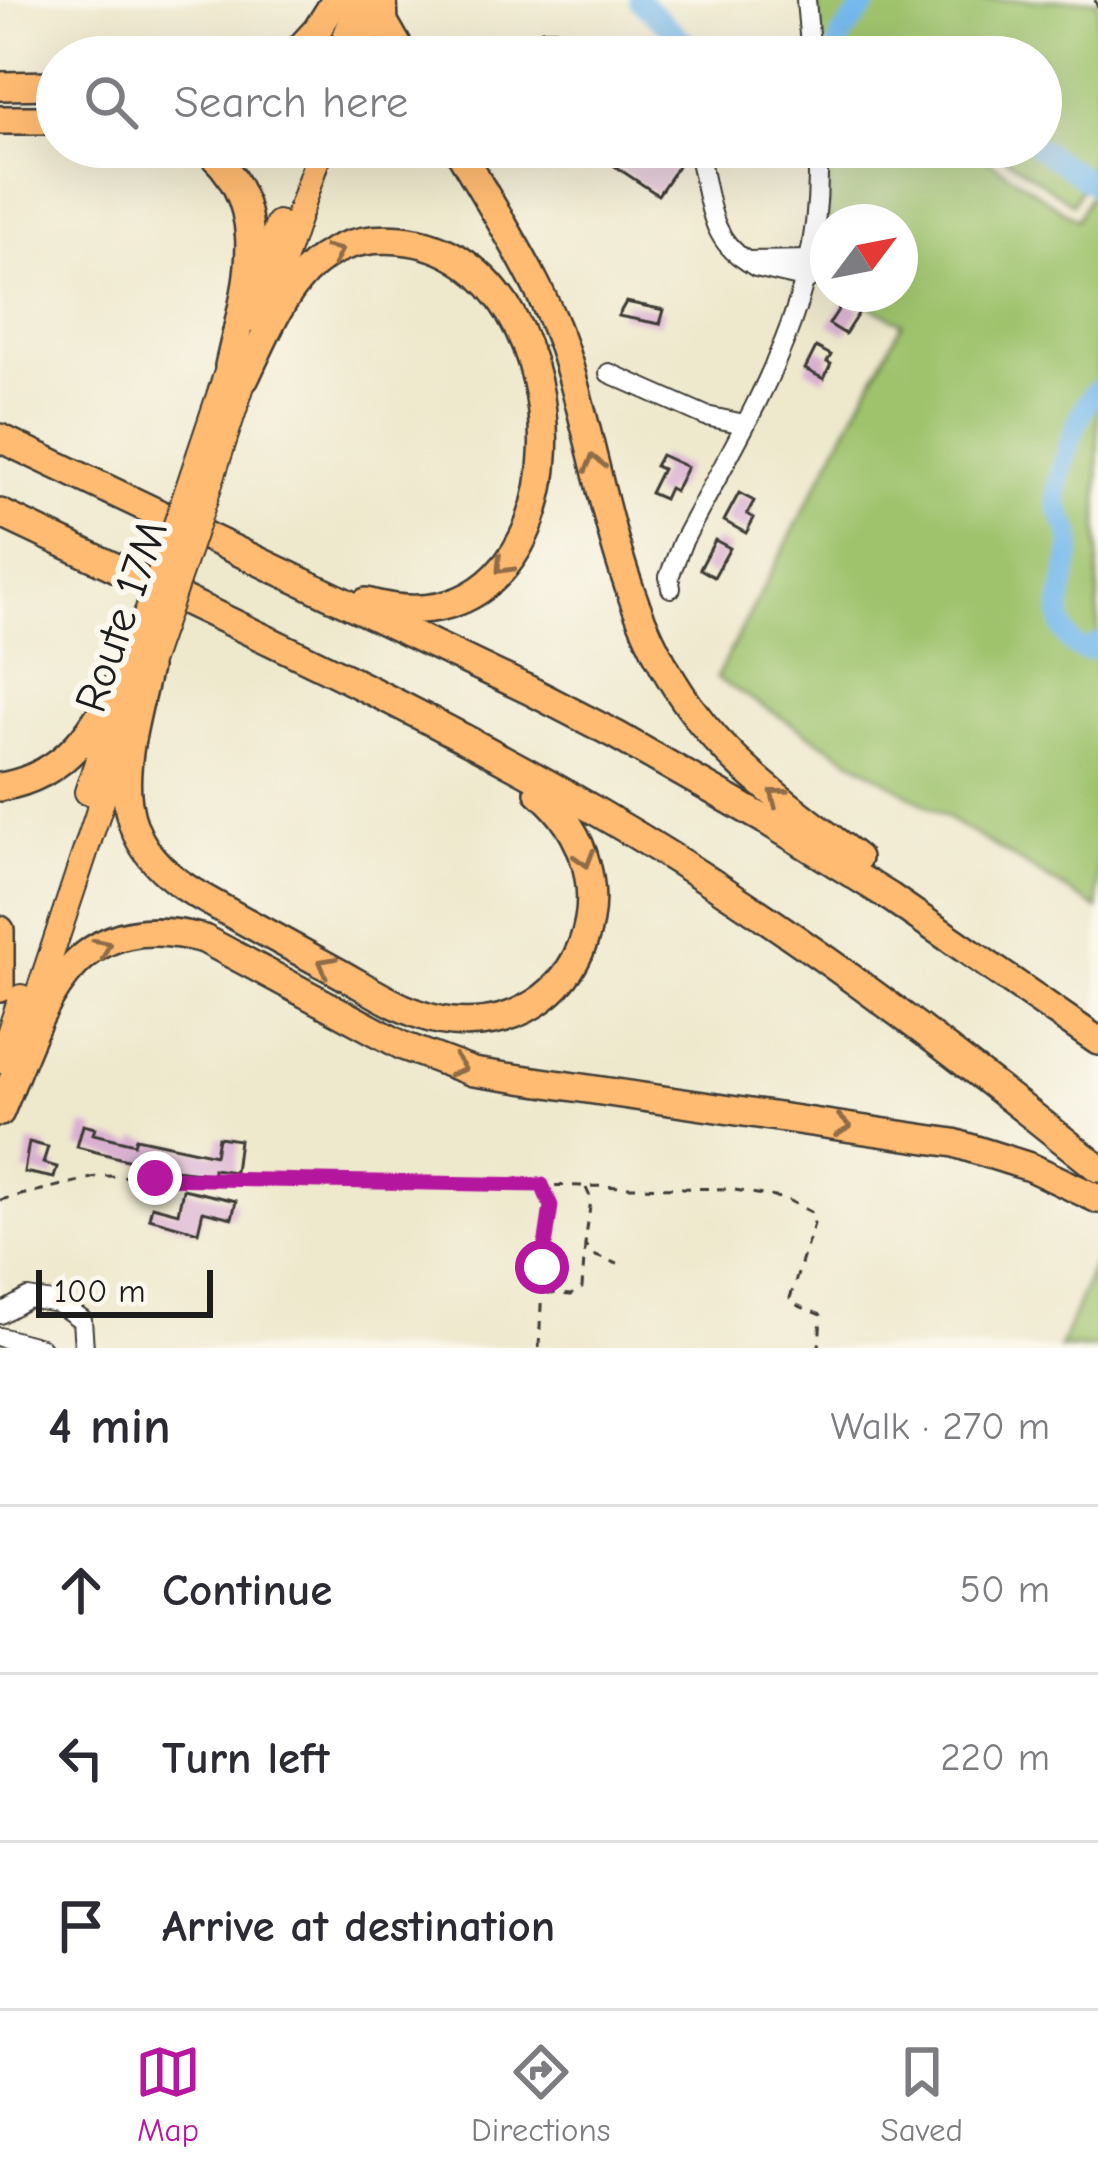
<!DOCTYPE html>
<meta charset="utf-8">
<style>
body{margin:0;font-family:"Comic Neue",sans-serif;background:#f7f7f7;color:#2b2b33}
.compass{position:absolute;left:810px;top:204px;width:108px;height:108px;border-radius:50%;background:#fff;box-shadow:0 12px 48px #0002;rotate:58deg}
.scale{position:absolute;left:36px;bottom:30px;width:177px;box-sizing:border-box;padding-left:12px;border:6px solid #1c1c1c;border-top:0;font-size:33px;line-height:42px;white-space:nowrap;color:#1c1c1c;-webkit-text-stroke:9px #fbf7ec;paint-order:stroke}
.stop{position:absolute;width:36px;height:36px;margin:-27px;border:9px solid #b5179e;border-radius:50%;background:#fff}
.stop.end{background:#b5179e;border-color:#fff;box-shadow:0 3px 12px #0008}
.list{margin:0;padding:0;list-style:none}
h2{display:flex;justify-content:space-between;align-items:center;height:156px;margin:0;padding:0 48px;font-size:51px}
h2 small{font-size:39px;font-weight:400;color:#7c7c81}
.list li{display:grid;grid-template-columns:78px 1fr auto;gap:36px;align-items:center;box-sizing:border-box;height:168px;padding:0 48px;border-top:3px solid #e1e1e2}
.list b{display:block;font-size:45px;white-space:nowrap}
.list em{font-size:39px;font-style:normal;color:#7c7c81}
.icon{flex:none;width:66px;height:66px;fill:none;stroke:currentColor;stroke-width:2;stroke-linecap:round;stroke-linejoin:round}
.map{position:relative;flex:none;width:1098px;height:1348px;overflow:hidden}
.search{position:absolute;background:#fff;box-shadow:0 12px 48px #0002;left:36px;right:36px;top:36px;height:132px;display:flex;align-items:center;gap:30px;box-sizing:border-box;padding:0 42px;border-radius:66px;color:#7c7c81;font-size:45px}
.sheet{height:660px;background:#fff}
nav{display:flex;justify-content:space-around;align-items:center;box-sizing:border-box;height:168px;border-top:3px solid #e1e1e2;background:#fff;font-size:33px;color:#7c7c81}
nav a{display:grid;justify-items:center;gap:6px}
nav .on{color:#b5179e}
.map>svg:first-child{display:block}
.green{fill:#9fc36d;stroke:#5e7044;stroke-width:3}
.lines{fill:none;stroke-linecap:round;stroke-linejoin:round}
.river{stroke:#76b9ec;stroke-width:21}
.building{fill:#dab0d1}
.minor-casing{stroke:#3c3b36;stroke-width:22}
.major-casing{stroke:#3c3b36;stroke-width:28}
.highway-casing{stroke:#3c3b36;stroke-width:32}
.path{stroke:#3c3b36;stroke-width:3;stroke-dasharray:9 9;stroke-linecap:butt}
.minor{stroke:#fff;stroke-width:18}
.major{stroke:#ffbb71;stroke-width:24}
.highway{stroke:#ffbb71;stroke-width:27}
.major-bridge-casing{stroke:#3c3b36;stroke-width:28;stroke-linecap:butt}
.major-bridge{stroke:#ffbb71;stroke-width:24}
.oneway{stroke:#8e6c46}
.route{stroke:#b5179e;stroke-width:15}
.labels{text-anchor:middle;dominant-baseline:central;stroke-width:12;stroke-linejoin:round;paint-order:stroke}
.street-label{font-size:45px;fill:#1c1c1c;stroke:#fbf7ec}
</style>
<div class="map">
<svg width="1098" height="1348" viewBox="0 0 1098 1348">
<rect width="100%" height="100%" fill="#fbf7ec"/>
<filter id="ink" filterUnits="userSpaceOnUse"><feTurbulence type="fractalNoise" baseFrequency=".00833" numOctaves="2"/><feDisplacementMap in="SourceGraphic" scale="24" xChannelSelector="R" yChannelSelector="G"/><feConvolveMatrix kernelMatrix="1 2 1 2 8 2 1 2 1" color-interpolation-filters="sRGB"/></filter>
<filter id="wash" filterUnits="userSpaceOnUse"><feTurbulence type="fractalNoise" baseFrequency=".004" numOctaves="4" result="noise"/><feDisplacementMap in="SourceGraphic" scale="48" xChannelSelector="R" yChannelSelector="G"/><feGaussianBlur stdDeviation="2.7" result="paint"/><feColorMatrix in="noise" values="0 0 0 0 0 0 0 0 0 0 0 0 0 0 0 0 0 1.4 0 .05"/><feComposite in="paint" operator="in"/></filter>
<g filter="url(#wash)">
<rect width="100%" height="100%" fill="#eee8cc"/>
<g class="green">
<path d="M817 0H1098V153L1073 204 989 147H1041V57H821Z"/>
<path d="M828 147H940L976 152 1077 220 1098 179V909L716 678 902 323 847 294H900V222H828V284L819 279 828 219Z"/>
<path d="M1096 1259 1098 1348H1060Z"/>
</g>
<g class="lines">
<g class="river">
<path d="M639 0 700 57"/>
<path d="M835 57 841 37 870 0"/>
<path d="M1037 147 1098 188"/>
<path d="M1098 390C1082 398 1055 480 1057 500 1058 516 1072 527 1072 543 1071 577 1043 623 1078 648L1087 650 1098 644"/>
</g>
</g>
<g id="blocks">
<g class="building">
<path d="M604 147H669L684 157 658 195 598 155Z"/>
<path d="M845 299 861 309 845 334 829 324Z"/>
<path d="M626 302 664 310 660 324 618 316Z"/>
<path d="M816 347 831 355 827 362 831 364 824 379 805 369Z"/>
<path d="M661 455 687 467 675 491 669 488 664 499 650 493 662 469 655 466Z"/>
<path d="M739 493 754 501 747 514 754 518 746 533 724 521Z"/>
<path d="M715 540 730 548 714 577 700 569Z"/>
<path d="M83 1125 95 1128 93 1134 134 1144 136 1138 215 1155 218 1137 239 1140 235 1172 213 1169V1175L154 1167 77 1147Z"/>
<path d="M29 1142 48 1147 43 1163 57 1167 54 1178 24 1172Z"/>
<path d="M183 1189 236 1201 232 1218 203 1211 198 1232 149 1218 152 1206 178 1213Z"/>
</g>
</g>
</g>
<g filter="url(#ink)">
<use href="#blocks" fill-opacity="0" stroke="#3c3b36" stroke-width="3"/>
<g class="lines">
<defs>
<g id="minor">
<path d="M806 0 811 57"/>
<path d="M531 57 545 39H554L578 57"/>
<path d="M696 147C710 187 705 237 747 261"/>
<path d="M808 279 756 267 747 261 812 260"/>
<path d="M609 373 706 416 744 424"/>
<path d="M671 588 669 577 682 543C750 412 828 301 817 147"/>
<path d="M0 1314 28 1298 58 1303 82 1320 84 1348"/>
<path d="M0 1337 41 1348"/>
</g>
<g id="major">
<path d="M336 57 361 0"/>
<path d="M356 57 383 0"/>
<path d="M252 298 278 223"/>
<path d="M262 325 321 147"/>
<path d="M187 491 235 348"/>
<path d="M205 499 249 364"/>
<path d="M142 682 162 625"/>
<path d="M87 792 145 618"/>
<path d="M28 1024 123 738"/>
<path d="M0 1061 21 997"/>
</g>
<g id="highway">
<path d="M383 0 384 22 404 57"/>
<path d="M292 57 317 30 336 0"/>
<path d="M0 86 57 85"/>
<path d="M0 120H57"/>
<path d="M204 147C276 205 246 289 229 366"/>
<path d="M457 147C493 209 545 289 566 356 603 475 614 602 689 706 733 768 797 812 857 858"/>
<path d="M245 378C279 306 305 231 401 240 596 258 597 668 366 602"/>
<path d="M0 438 529 690 616 735 767 821 890 897 1098 1041"/>
<path d="M0 513C200 608 402 699 594 810 773 914 937 1038 1098 1168"/>
<path d="M147 668C126 760 98 836 196 894 242 920 288 945 334 970 371 990 409 1018 452 1022 585 1034 639 876 539 792"/>
<path d="M0 787C74 775 99 719 131 658"/>
<path d="M0 930V988"/>
<path d="M0 1112C42 1012 66 903 204 939L403 1046 473 1072 954 1143 1030 1167 1098 1199"/>
</g>
</defs>
<use href="#minor" class="minor-casing"/>
<use href="#major" class="major-casing"/>
<use href="#highway" class="highway-casing"/>
<g class="path">
<path d="M1095 0 1098 8"/>
<path d="M543 1186C563 1220 526 1262 549 1293L571 1295 582 1288 585 1245"/>
<path d="M586 1188 591 1199 585 1245 593 1255 618 1264"/>
<path d="M0 1200 100 1176 729 1189 786 1199 811 1212 814 1224 790 1298 794 1304 821 1315 819 1348"/>
<path d="M539 1348 542 1285"/>
</g>
<use href="#minor" class="minor"/>
<use href="#major" class="major"/>
<use href="#highway" class="highway"/>
<defs>
<g id="major-bridge">
<path d="M145 618 187 491"/>
<path d="M162 625 205 499"/>
</g>
</defs>
<use href="#major-bridge" class="major-bridge-casing"/>
<use href="#major-bridge" class="major-bridge"/>
</g>
<defs><path id="oneway-chevron" d="M-2-3.5L2.5 0L-2 3.5" fill="none" stroke-width="1.6" stroke-linecap="round" stroke-linejoin="round" transform="scale(3)"/></defs>
<g class="oneway">
<use href="#oneway-chevron" transform="translate(335 253) rotate(-25)"/>
<use href="#oneway-chevron" transform="translate(594 463) rotate(-104)"/>
<use href="#oneway-chevron" transform="translate(503 566) rotate(133)"/>
<use href="#oneway-chevron" transform="translate(777 796) rotate(-142)"/>
<use href="#oneway-chevron" transform="translate(585 859) rotate(73)"/>
<use href="#oneway-chevron" transform="translate(103 947) rotate(-26)"/>
<use href="#oneway-chevron" transform="translate(326 965) rotate(-151)"/>
<use href="#oneway-chevron" transform="translate(458 1067) rotate(17)"/>
<use href="#oneway-chevron" transform="translate(843 1126) rotate(8)"/>
</g>
</g>
<g class="lines" filter="url(#ink)">
<path class="route" d="M155 1178 542 1185 551 1206 542 1267"/>
</g>
<g class="labels">
<g class="street-label">
<text transform="translate(121 616) rotate(-71)">Route 17M</text>
</g>
</g>
</svg>
<svg class="compass" viewBox="-18 -18 36 36"><path d="M0-13l5 13h-10z" fill="#e53935"/><path d="M0 13l5-13h-10z" fill="#7c7c81"/></svg>
<div class="scale">100 m</div>
<div class="stop" style="left:542px;top:1267px"></div>
<div class="stop end" style="left:155px;top:1178px"></div>
<div class="search"><svg class="icon" aria-label="search" viewBox="0 0 24 24"><circle cx="10" cy="10" r="6"/><path d="M15 15l6 6"/></svg>Search here</div>
</div>
<section class="sheet">
<h2>4 min<small>Walk · 270 m</small></h2>
<ul class="list">
<li><svg class="icon" aria-label="ahead" viewBox="0 0 24 24"><path d="M12 20V5M6 11l6-6 6 6"/></svg><div><b>Continue</b></div><em>50 m</em></li>
<li><svg class="icon" aria-label="left" viewBox="0 0 24 24"><path d="M17 20v-9H6M10 6l-5 5 5 5"/></svg><div><b>Turn left</b></div><em>220 m</em></li>
<li><svg class="icon" aria-label="arrive" viewBox="0 0 24 24"><path d="M6 21V4h12l-3 4 3 4H6"/></svg><div><b>Arrive at destination</b></div></li>
</ul>
</section>
<nav>
<a class="on"><svg class="icon" aria-label="map" viewBox="0 0 24 24"><path d="M3 6l6-2 6 2 6-2v14l-6 2-6-2-6 2zM9 4v14M15 6v14"/></svg>Map</a>
<a><svg class="icon" aria-label="directions" viewBox="0 0 24 24"><path d="M12 3l9 9-9 9-9-9zM9 14v-3h6M13 9l2 2-2 2"/></svg>Directions</a>
<a><svg class="icon" aria-label="saved" viewBox="0 0 24 24"><path d="M7 4h10v16l-5-4-5 4z"/></svg>Saved</a>
</nav>
